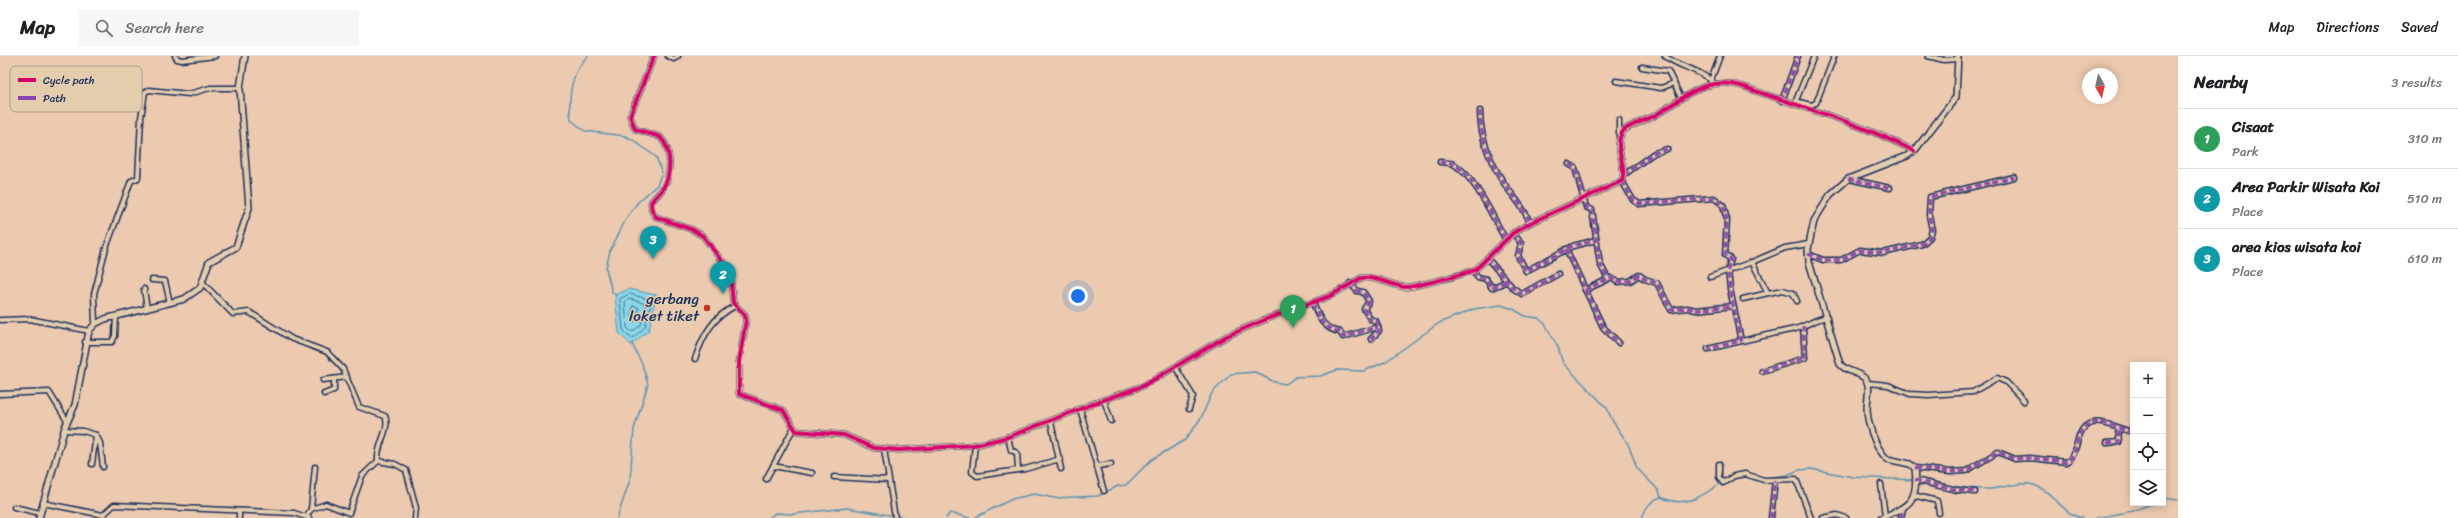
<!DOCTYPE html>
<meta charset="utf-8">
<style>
body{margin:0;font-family:Sriracha,sans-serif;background:#f6f6f6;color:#202124}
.controls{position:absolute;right:12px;bottom:12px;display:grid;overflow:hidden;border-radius:0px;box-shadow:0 2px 10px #0003}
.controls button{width:36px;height:36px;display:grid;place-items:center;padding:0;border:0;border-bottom:1px solid #e0e0e0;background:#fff;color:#202124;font:20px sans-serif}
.compass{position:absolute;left:2082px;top:12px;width:36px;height:36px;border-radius:50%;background:#fff;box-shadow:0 2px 10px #0003;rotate:172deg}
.you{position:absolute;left:1078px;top:240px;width:14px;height:14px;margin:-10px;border:3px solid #fff;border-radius:50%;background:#1a73e8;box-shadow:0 0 0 6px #1a73e833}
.badge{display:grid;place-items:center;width:26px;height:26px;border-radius:50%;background:#c8321e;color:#fff;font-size:13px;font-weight:700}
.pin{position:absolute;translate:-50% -33px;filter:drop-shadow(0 1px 2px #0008)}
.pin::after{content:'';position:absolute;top:21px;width:14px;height:12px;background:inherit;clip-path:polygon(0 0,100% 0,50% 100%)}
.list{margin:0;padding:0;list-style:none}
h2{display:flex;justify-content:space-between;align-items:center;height:52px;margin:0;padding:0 16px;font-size:17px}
h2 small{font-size:13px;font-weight:400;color:#757577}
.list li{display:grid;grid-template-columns:26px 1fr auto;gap:12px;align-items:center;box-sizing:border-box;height:60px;padding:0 16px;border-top:1px solid #e0e0e0}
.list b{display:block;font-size:15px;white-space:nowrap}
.list p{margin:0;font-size:13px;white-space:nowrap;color:#757577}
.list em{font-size:13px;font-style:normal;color:#757577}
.icon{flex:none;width:22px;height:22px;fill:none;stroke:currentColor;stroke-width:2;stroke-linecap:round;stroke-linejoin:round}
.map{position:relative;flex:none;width:2178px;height:462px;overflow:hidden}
header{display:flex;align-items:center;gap:24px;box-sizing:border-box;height:56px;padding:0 20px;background:#fff;border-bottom:1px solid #e0e0e0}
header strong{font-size:19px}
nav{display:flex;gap:22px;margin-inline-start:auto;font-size:14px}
.search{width:280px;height:36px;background:#f6f6f6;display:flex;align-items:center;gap:10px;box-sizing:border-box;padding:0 14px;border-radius:0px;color:#757577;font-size:15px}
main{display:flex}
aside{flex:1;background:#fff}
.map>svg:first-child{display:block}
.water{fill:#89d6e8;stroke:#5d93b1}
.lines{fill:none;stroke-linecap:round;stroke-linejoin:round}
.shore{stroke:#477295;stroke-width:1}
.stream{stroke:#5d93b1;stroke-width:1.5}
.minor-casing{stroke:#1b2f5e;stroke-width:7}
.tertiary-casing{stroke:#1b2f5e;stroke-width:8}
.minor{stroke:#e4cdad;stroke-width:4}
.tertiary{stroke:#e4cdad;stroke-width:5}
.quiet{stroke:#8e44ad;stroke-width:3;stroke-dasharray:6 3;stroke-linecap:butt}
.cycleway-casing{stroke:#e4cdad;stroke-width:6}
.cycleway{stroke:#d6006c;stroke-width:4}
.poi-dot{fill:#c8321e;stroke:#e4cdad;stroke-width:1.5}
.labels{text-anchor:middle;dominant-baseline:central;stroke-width:3;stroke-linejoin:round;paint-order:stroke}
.poi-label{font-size:15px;fill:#1b2f5e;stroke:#e4cdad;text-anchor:end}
.key{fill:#e4cdad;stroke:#a89e95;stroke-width:1}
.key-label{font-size:11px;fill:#1b2f5e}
</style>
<header>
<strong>Map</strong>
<div class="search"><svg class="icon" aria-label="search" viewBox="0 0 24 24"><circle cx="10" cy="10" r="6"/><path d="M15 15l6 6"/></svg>Search here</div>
<nav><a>Map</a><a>Directions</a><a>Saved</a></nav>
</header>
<main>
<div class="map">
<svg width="2178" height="462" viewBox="0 0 2178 462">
<rect width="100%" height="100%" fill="#eccab0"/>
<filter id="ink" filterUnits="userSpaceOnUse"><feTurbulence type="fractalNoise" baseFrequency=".025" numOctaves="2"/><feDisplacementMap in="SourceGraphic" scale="8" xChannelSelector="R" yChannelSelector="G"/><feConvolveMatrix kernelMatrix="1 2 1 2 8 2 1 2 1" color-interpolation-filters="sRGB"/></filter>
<g filter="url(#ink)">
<path class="water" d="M629 233 656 239 649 274 631 289 619 277 615 239Z"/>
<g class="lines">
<g class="shore">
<path d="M630 238 652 244 645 271 632 283 623 274 620 243Z"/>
<path d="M630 243 646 248 641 269 632 276 627 272 625 246Z"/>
<path d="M633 250 639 252 634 266 632 261Z"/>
</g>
<g class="stream">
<path d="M588 0C570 17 568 41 571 64L585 75 625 80 633 84 656 101 662 117 657 129 638 146 627 161 610 195 606 212 612 236 616 239"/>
<path d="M1747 417 1766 422 1787 419 1799 414 1811 413 1853 421 1914 424"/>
<path d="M1732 419 1742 417"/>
<path d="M1941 428C1958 432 1974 433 1991 433 2004 432 2021 425 2034 429 2053 435 2062 458 2082 462"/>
<path d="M2163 442 2178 444"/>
<path d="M617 462 630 424 634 373 648 328 642 308 632 288"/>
<path d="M769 462 775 457 792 458 847 452 907 462"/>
<path d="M946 462 950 457 970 462"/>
<path d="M974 462 1012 443 1034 438 1054 442 1098 440 1118 430 1126 429 1151 404 1185 384 1201 362 1212 337 1231 318 1255 316 1274 326 1286 328 1296 321 1320 320 1337 314 1364 315 1385 306 1439 267 1474 253 1501 249 1513 253 1525 260 1538 262 1545 268 1558 291 1563 307 1607 352 1612 364 1628 388 1637 412 1659 435 1661 441"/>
<path d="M1642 462C1646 451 1650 445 1661 441 1685 453 1703 440 1722 426"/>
<path d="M2096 462 2133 455 2154 447"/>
</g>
<defs>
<g id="minor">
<path d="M175 0 177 3 182 4 215 0"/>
<path d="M654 0 630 60 635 73 660 81C672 93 672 118 663 132 660 138 654 141 651 147L652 155 656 161 693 174 703 180 730 216 733 247 745 259 746 264 739 306V338L783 354 796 375 844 379 874 392 899 394 975 389 1008 381 1095 347 1143 330 1227 280 1269 262 1330 240 1361 222C1376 220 1390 229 1404 231 1411 232 1470 217 1476 213L1513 177 1530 167 1622 125C1628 109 1611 89 1624 74 1633 68 1644 65 1654 60 1684 43 1704 19 1741 30 1798 50 1860 67 1914 95"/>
<path d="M668 0 674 3 678 0"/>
<path d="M1665 0C1680 12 1700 13 1714 27"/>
<path d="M1928 0 1944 4 1958 3"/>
<path d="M1642 11 1668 15 1681 42"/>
<path d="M1711 24 1720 0"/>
<path d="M1616 25 1661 32 1674 27"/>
<path d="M1782 45 1798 0"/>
<path d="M1795 45 1811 49 1816 47 1834 1"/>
<path d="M1795 47 1814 0"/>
<path d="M1480 55C1480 83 1492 111 1508 133 1517 145 1525 153 1530 167"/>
<path d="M1619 81V64"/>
<path d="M1440 106C1445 107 1451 106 1455 109 1476 122 1493 162 1506 184"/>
<path d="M1569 108 1575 112 1586 151 1592 154 1600 208 1608 223"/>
<path d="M1624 119 1654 97 1667 93"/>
<path d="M1849 123 1890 132"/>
<path d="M1622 125 1633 144 1639 148 1714 142 1723 149 1727 164 1725 199 1731 203 1728 214 1730 233 1741 285"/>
<path d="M1513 177 1521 187 1518 200 1526 215 1573 190 1596 184"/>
<path d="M1566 193 1603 271 1619 287"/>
<path d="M1808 198 1823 204H1841L1860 194 1883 197 1922 188 1930 181 1932 174 1929 159 1930 141 2014 121"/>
<path d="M1487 202 1513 232 1522 238 1558 218"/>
<path d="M1473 215 1478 221 1486 223 1492 232 1507 225"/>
<path d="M1710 221 1752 206"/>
<path d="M152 224 165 225 170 247"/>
<path d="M203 227 233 258 249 256 292 283 327 296 343 313 359 351 385 360C391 373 376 389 378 405L395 408 406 414 416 452 415 462"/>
<path d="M1350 227 1357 235 1363 236 1369 245 1364 253 1370 263 1376 265 1379 275 1371 283"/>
<path d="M144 233 147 253"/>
<path d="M1585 234 1611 222 1618 226 1630 225 1639 219 1645 223 1657 227 1671 254 1687 252 1696 254 1733 250"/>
<path d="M1743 243 1768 237"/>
<path d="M1797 245 1793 237 1783 234 1768 237 1752 206 1785 192 1809 188"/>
<path d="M1313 247C1319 262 1323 273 1340 276L1343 281 1378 271"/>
<path d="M0 264 30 263 89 275"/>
<path d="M95 268 94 238 106 192 131 125 138 122 141 62 145 36 149 34 189 38 210 32H240"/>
<path d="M85 286H112L115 280 116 260"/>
<path d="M1708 293C1737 286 1766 279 1795 273 1806 270 1815 263 1827 261"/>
<path d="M695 303C703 279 713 261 735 250"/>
<path d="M1176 312 1193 340 1189 353"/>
<path d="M1762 315 1805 302 1803 270"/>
<path d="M323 324 347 321"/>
<path d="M1868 327 1888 329 1910 338 1928 339 1973 336 1997 322 2006 326 2024 345"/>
<path d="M0 338 49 336 67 365"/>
<path d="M324 338 334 334V323"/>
<path d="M1104 344 1111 365"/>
<path d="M1080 353 1104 435"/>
<path d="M1051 366 1061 413"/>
<path d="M65 374 83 375 96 379 92 408"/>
<path d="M96 379 100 387 103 411"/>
<path d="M1008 381 1011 394 1017 397 1018 414"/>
<path d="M2107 387 2119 386 2118 372"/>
<path d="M975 389 972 416 977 420 1025 413 1060 403"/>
<path d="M884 393 895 462"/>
<path d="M1719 408V421L1723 427 1734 420 1745 418 1764 424 1796 423 1811 462"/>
<path d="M773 410 812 417"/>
<path d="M1098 410 1111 408"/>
<path d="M1915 412 1950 416 1966 415 1998 396 2015 403 2030 402 2066 406C2082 400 2071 362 2102 367 2113 369 2123 374 2133 376"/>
<path d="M834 421 888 424"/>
<path d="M766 423 793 373"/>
<path d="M1915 424 1957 434 1975 436"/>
<path d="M1881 428 1885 460"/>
<path d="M1913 439 1937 445 1939 457"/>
<path d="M43 447 103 459 114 449 294 457 309 462"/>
<path d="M14 451 40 457"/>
<path d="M311 453 326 448 349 457 362 420 378 405"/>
<path d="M306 461 311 453 315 411"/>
<path d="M239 462V455"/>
<path d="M1771 462 1775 424"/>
<path d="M1823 462 1837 459 1846 462"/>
<path d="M1901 462 1903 453"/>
</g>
<g id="tertiary">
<path d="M39 462 65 371 75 349 89 275 95 268 105 263 184 243 200 232 209 206 236 191 249 152 240 32 245 0"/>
<path d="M1881 462C1909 450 1919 446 1915 412L1910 408 1887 403C1875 391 1867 368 1867 351 1867 343 1871 331 1866 324 1861 316 1847 317 1840 308L1809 206 1808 193 1814 165 1830 139 1848 123 1907 100 1916 93 1956 41 1958 0"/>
</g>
</defs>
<use href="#minor" class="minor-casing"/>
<use href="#tertiary" class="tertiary-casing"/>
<use href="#minor" class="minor"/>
<use href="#tertiary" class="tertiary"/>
<g class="quiet">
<path d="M1782 45 1798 0"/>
<path d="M1480 55C1480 83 1492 111 1508 133 1517 145 1525 153 1530 167"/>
<path d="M1440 106C1445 107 1451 106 1455 109 1476 122 1493 162 1506 184"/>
<path d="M1569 108 1575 112 1586 151 1592 154 1600 208 1608 223"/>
<path d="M1624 119 1654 97 1667 93"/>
<path d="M1848 123 1890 132"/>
<path d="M1622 125 1633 144 1639 148 1714 142 1723 149 1727 164 1725 199 1731 203 1728 214 1730 233 1741 285 1708 293"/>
<path d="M1513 177 1521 187 1518 200 1526 215 1573 190 1596 184"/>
<path d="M1566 193 1603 271 1619 287"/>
<path d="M1808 198 1823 204H1841L1860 194 1883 197 1922 188 1930 181 1932 174 1929 159 1930 141 2014 121"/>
<path d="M1487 202 1513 232 1522 238 1558 218"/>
<path d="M1473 215 1478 221 1486 223 1492 232 1507 225"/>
<path d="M1350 227 1357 235 1363 236 1369 245 1364 253 1370 263 1376 265 1379 275 1371 283"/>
<path d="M1585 234 1611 222 1618 226 1630 225 1639 219 1645 223 1657 227 1671 254 1687 252 1696 254 1733 250"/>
<path d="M1313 247C1319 262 1323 273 1340 276L1343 281 1378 271"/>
<path d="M1762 315 1805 302 1803 270"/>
<path d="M2107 387 2119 386 2118 372"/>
<path d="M1915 412 1950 416 1966 415 1998 396 2015 403 2030 402 2066 406C2082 400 2071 362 2102 367 2113 369 2123 374 2133 376"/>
<path d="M1915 424 1957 434 1975 436"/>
<path d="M1771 462 1775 424"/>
<path d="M1901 462 1903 453"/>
</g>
<defs>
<path id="cycleway" d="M654 0 630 60 635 73 660 81C672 93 672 118 663 132 660 138 654 141 651 147L652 155 656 161 693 174 703 180 730 216 733 247 745 259 746 264 739 306V338L783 354 796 375 844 379 874 392 899 394 975 389 1008 381 1095 347 1143 330 1227 280 1269 262 1330 240 1361 222C1376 220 1390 229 1404 231 1411 232 1470 217 1476 213L1513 177 1530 167 1622 125C1628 109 1611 89 1624 74 1633 68 1644 65 1654 60 1684 43 1704 19 1741 30 1798 50 1860 67 1914 95"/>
</defs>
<use href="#cycleway" class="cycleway-casing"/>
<use href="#cycleway" class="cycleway"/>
</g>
</g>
<circle class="poi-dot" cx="707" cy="252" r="4"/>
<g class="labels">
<g class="poi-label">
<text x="699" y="243">gerbang<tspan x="699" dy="17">loket tiket</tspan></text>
</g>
</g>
<rect x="10" y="10" width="132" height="46" rx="6" class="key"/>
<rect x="18" y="22" width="18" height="4" fill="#d6006c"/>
<rect x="18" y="40" width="18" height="4" fill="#8e44ad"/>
<g class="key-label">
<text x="43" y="28">Cycle path</text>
<text x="43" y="46">Path</text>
</g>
</svg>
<div class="controls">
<button>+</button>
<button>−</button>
<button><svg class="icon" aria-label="locate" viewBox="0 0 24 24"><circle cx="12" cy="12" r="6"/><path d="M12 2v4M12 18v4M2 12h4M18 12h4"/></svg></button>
<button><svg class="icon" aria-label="layers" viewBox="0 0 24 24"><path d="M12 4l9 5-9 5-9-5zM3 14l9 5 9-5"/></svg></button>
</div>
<svg class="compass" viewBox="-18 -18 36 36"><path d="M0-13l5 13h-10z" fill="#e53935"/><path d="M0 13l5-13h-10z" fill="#757577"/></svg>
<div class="you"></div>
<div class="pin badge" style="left:1293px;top:272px;background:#2e9e5b">1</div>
<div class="pin badge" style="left:723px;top:238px;background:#0f9aa8">2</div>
<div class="pin badge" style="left:653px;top:203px;background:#0f9aa8">3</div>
</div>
<aside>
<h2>Nearby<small>3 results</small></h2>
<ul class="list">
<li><span class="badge" style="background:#2e9e5b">1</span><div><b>Cisaat</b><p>Park</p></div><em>310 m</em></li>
<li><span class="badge" style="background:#0f9aa8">2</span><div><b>Area Parkir Wisata Koi</b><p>Place</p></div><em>510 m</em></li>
<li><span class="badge" style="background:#0f9aa8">3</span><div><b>area kios wisata koi</b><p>Place</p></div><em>610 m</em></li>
</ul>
</aside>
</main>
